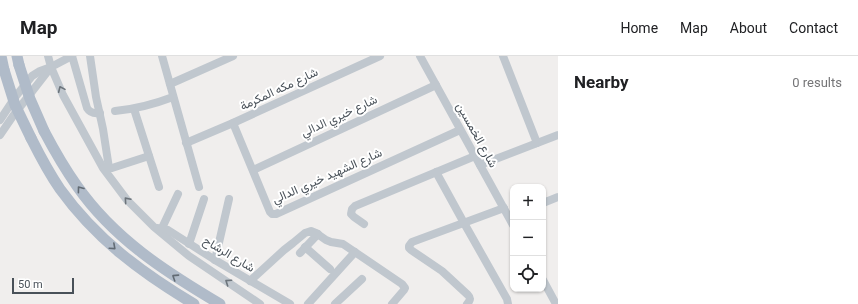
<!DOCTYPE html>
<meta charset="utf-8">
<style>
body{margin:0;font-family:Roboto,Vazirmatn,sans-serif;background:#f6f6f6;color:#202124}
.controls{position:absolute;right:12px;bottom:12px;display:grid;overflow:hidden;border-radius:8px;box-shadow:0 1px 3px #0004}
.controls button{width:36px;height:36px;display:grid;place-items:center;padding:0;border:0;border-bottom:1px solid #e0e0e0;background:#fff;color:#202124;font:20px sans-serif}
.scale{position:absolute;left:12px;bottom:10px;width:62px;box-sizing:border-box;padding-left:4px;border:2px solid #485058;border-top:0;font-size:11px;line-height:14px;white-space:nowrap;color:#485058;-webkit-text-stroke:3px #fff;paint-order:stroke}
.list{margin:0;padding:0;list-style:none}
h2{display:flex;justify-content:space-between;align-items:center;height:52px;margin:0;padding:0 16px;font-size:17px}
h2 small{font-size:13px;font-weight:400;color:#757577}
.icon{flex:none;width:22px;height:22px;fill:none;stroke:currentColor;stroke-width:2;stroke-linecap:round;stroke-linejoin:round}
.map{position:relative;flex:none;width:558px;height:248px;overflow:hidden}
header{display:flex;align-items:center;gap:24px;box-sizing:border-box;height:56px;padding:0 20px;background:#fff;border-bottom:1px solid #e0e0e0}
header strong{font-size:19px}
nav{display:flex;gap:22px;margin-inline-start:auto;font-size:14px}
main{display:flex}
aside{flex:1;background:#fff}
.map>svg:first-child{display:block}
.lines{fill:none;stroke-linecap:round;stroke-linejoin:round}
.minor{stroke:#c0c7ce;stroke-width:8}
.major{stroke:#b0bbc9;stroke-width:11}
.major-bridge{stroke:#b0bbc9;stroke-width:11}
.oneway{stroke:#6c747b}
.oneway2{stroke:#626b74}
.labels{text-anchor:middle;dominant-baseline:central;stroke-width:4;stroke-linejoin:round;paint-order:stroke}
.street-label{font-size:12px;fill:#485058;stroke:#fff}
</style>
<header>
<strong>Map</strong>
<nav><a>Home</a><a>Map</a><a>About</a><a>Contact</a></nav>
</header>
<main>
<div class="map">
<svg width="558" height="248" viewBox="0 0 558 248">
<rect width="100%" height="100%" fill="#f0eeed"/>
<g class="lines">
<g class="minor">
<path d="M48 0 51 11 63 39 103 112 127 144 154 171 189 200 260 248"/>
<path d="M72 0 87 52C90 57 94 58 100 57"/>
<path d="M90 0 96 41 103 73 109 112"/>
<path d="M162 0 199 131"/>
<path d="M420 0 513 169"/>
<path d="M503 0 537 87"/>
<path d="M170 28 233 0"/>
<path d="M134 53 159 131"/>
<path d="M115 55C137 53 152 49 173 41"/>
<path d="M0 64 16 40 32 20 40 15 51 11 72 0"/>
<path d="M233 67 270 156 272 158H276L460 74"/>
<path d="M0 79 13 60 51 11"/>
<path d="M186 87 233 67 380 0"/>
<path d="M480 109 558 79"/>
<path d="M104 112H112L149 100"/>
<path d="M253 114 436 29"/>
<path d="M436 116 464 167 507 243 508 248"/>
<path d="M543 147 558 141"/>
<path d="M364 168 354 161 351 158 352 153 355 150 475 100"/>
<path d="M157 172 168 174 215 204 290 248"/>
<path d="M162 172 178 138"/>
<path d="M189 188 204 143"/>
<path d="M305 191 330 213"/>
<path d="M300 197 318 178"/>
<path d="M215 204 229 143"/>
<path d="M543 224 556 248"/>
<path d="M250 225 284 194 293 187 305 177 311 175 316 177 326 184 331 186 343 188 402 228 405 232 404 234 392 248"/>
<path d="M308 248 355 196"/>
<path d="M335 248 362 223"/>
<path d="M467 248C470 245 471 242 468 239L442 215 411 194 409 192V190L412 186 504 152"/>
</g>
<g class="major">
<path d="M1 0 4 14"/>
<path d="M17 0 19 9"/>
<path d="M44 75C54 94 65 113 77 130 114 183 166 216 220 248"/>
<path d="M31 82C40 100 49 117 60 133 96 183 142 217 194 248"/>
</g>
<g class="major-bridge">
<path d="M19 9 30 43 44 75"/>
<path d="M4 14 15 49 31 82"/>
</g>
</g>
<defs><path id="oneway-chevron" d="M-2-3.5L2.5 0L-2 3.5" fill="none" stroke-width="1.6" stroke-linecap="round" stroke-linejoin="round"/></defs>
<g class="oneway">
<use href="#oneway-chevron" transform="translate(61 33) rotate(-114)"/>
<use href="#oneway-chevron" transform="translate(127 144) rotate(-131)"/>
<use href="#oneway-chevron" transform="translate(228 226) rotate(-146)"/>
</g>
<g class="oneway2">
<use href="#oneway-chevron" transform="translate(80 133) rotate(-127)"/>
<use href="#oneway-chevron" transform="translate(113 191) rotate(42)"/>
<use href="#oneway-chevron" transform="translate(175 221) rotate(-147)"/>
</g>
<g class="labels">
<g class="street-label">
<text transform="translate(279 33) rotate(-25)">شارع مكه المكرمة</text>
<text transform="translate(339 60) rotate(-25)">شارع خيري الدالي</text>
<text transform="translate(477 79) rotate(61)">شارع الخمسين</text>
<text transform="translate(327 120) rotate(-24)">شارع الشهيد خيري الدالي</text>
<text transform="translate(229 198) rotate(31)">شارع الرشاح</text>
</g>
</g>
</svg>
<div class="controls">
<button>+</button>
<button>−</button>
<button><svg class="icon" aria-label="locate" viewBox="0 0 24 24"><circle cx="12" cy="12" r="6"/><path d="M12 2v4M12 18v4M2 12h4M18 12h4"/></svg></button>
</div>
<div class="scale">50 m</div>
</div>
<aside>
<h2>Nearby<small>0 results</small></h2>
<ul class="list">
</ul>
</aside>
</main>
